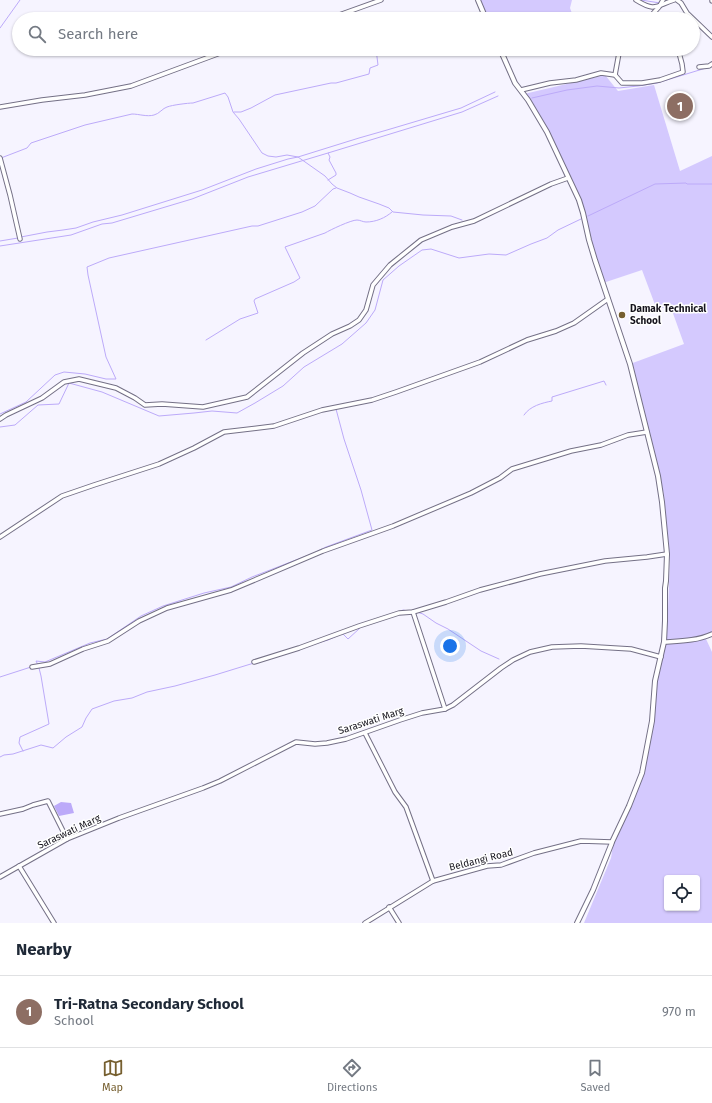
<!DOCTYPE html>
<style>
body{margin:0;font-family:"Fira Sans",sans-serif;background:#f2f2f3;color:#1f2937}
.controls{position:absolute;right:12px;bottom:12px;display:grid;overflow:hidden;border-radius:4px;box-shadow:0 1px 3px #0004}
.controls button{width:36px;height:36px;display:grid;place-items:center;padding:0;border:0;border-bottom:1px solid #e0e1e3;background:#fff;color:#1f2937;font:20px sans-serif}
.you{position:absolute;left:450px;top:646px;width:14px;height:14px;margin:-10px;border:3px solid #fff;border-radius:50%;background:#1a73e8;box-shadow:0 0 0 6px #1a73e833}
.badge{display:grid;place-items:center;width:26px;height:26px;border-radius:50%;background:#765f2f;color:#fff;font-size:13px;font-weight:700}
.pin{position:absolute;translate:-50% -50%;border:2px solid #fff;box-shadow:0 1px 4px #0006}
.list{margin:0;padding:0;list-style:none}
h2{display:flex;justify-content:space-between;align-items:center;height:52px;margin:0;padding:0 16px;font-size:17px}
h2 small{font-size:13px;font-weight:400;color:#747a83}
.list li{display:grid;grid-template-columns:26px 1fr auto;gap:12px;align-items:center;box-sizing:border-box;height:72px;padding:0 16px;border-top:1px solid #e0e1e3}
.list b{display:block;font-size:15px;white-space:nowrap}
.list p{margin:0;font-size:13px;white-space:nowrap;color:#747a83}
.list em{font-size:13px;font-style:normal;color:#747a83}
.icon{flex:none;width:22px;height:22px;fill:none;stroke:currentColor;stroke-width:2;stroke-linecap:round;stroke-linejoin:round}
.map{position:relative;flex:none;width:712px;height:923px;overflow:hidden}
.search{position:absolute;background:#fff;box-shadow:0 1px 3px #0004;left:12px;right:12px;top:12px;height:44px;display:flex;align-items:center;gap:10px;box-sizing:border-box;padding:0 14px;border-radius:22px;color:#747a83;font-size:15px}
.sheet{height:124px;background:#fff}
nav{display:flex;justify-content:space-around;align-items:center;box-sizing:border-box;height:56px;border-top:1px solid #e0e1e3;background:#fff;font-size:11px;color:#747a83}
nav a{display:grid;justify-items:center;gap:2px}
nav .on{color:#765f2f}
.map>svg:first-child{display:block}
.green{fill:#d4c9fe;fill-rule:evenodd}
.water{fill:#bcaaf9}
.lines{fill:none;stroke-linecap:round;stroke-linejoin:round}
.stream{stroke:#bcaaf9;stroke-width:1}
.minor-casing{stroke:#747086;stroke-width:5.5}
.tertiary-casing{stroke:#747086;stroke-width:6}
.minor{stroke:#fff;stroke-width:3.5}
.tertiary{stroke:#fff;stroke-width:4}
.poi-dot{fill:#765f2f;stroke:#fff;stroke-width:1.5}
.labels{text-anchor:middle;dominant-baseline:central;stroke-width:3;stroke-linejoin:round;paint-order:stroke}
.poi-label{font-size:10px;font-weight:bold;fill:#15131c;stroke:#fff;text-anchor:start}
.street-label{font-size:10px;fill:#15131c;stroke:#fff}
</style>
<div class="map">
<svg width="712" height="923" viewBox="0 0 712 923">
<rect width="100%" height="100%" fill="#f6f4ff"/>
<g class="green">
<path d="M478 0H572L570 8 574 19H486Z"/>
<path d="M605 75 618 91 654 85 680 171 712 156V635L706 639 712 652V923H584L611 858 614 839 639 783 663 649 668 609 670 561 664 495 657 462 630 364 684 344 670 305 657 310 642 270 603 283 596 260 584 212 547 132 524 94ZM667 878H697V908H667Z"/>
</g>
<path class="water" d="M61 802 71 803 74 813 59 816 54 806Z"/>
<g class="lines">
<g class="stream">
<path d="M641 0 660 3"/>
<path d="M404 19H405"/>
<path d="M702 25 712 34"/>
<path d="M0 28 20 0"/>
<path d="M532 98 567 90 597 86 619 88 638 86 657 83 706 68"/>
<path d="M234 112H241L251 108 275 95 331 83H336L369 74 370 68 378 65 376 49"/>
<path d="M1 158 27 148 31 143 85 125 132 114C139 114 147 117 154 115 159 114 163 108 167 107 172 105 188 103 193 103L225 93 228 97 233 112 239 119 262 153 268 156 276 157 287 155 298 157 325 176 332 184 337 188 350 193 359 197 379 204 389 208 393 212 423 215 451 216 462 220"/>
<path d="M328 180 336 175V173L329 160 330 157 328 153 462 112 498 96"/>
<path d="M588 216 655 184 686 183 687 184H712"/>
<path d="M21 237 47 232 63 230 76 228 93 222 122 215 202 190 256 169 288 159 298 157 359 138 387 130 461 108 495 92"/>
<path d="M0 241 18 238"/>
<path d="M0 246 71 235 102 224 112 223 192 199 248 177 328 153"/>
<path d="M206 340 240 319 258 313 254 301 255 299 294 282 300 278 285 247 325 233C330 230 351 220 357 220 360 220 363 222 366 222 376 222 385 218 392 212"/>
<path d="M0 414 26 402 55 375 64 372 85 374 106 379H116L106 357 88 275 87 267 109 258 252 226H258L302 212 315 206 333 189 336 188"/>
<path d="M524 415C530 406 542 403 552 401V397L604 381 606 385"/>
<path d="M0 427 15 425 38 405 59 404 69 383 102 392 159 416 194 413 212 411 237 413 255 403 283 386 304 367 342 344 366 323 375 310 383 280 399 266 422 250 431 249 459 258 489 254 506 255 531 244 547 238 558 230 581 219"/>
<path d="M401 611 403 610 408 611"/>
<path d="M417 612 423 614 436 623 448 629 481 651 499 659"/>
<path d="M342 633 348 639 360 628"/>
<path d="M314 644 328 640 337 636"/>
<path d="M38 665 36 661 45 662 90 643 107 639 141 616 163 606 204 593 231 587 252 577 314 553 326 547 372 530 361 490 344 439 336 409"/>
<path d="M0 677 31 667"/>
<path d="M23 751 19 743 20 737 49 724 41 676 39 668"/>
<path d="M0 757 4 755 13 754 41 745 53 748 66 737 82 727 86 718 92 709 114 701 132 698 147 692 175 686 215 675 254 663"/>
</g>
<defs>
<g id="minor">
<path d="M636 0C655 12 656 6 674 0"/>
<path d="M677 0 681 3 687 13 712 37"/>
<path d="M712 0V1"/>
<path d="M328 19 381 0"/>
<path d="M648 19 659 7 663 0"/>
<path d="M699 67 709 66 712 64"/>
<path d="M615 75 619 53 618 49"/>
<path d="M521 90 550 83 576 80 601 73 615 75 622 83H642L660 80 683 72 682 64 678 49"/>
<path d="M0 107 42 100 85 95 131 86 231 49"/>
<path d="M0 158 10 195 20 239"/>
<path d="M0 419 6 415 42 398 64 382 79 379 116 388 135 398 145 405 162 404 203 407 247 397 303 353 332 334 350 326 359 320 366 310 373 285 390 265 421 240 452 227 474 221 551 184 568 178"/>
<path d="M0 537 62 496 94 485 159 464 194 448 224 432 274 426 322 410 372 400 396 392 480 362 527 340 556 331 574 323 608 299"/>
<path d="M413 612 445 709"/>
<path d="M664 642C680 641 697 641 712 634"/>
<path d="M254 662 299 648 359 626 399 613 413 612 446 602 480 590 540 574 605 561 647 557 667 554"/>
<path d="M32 667 50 664 83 649 108 641 139 621 167 608 231 590 323 551 393 526 471 493 500 478 512 469 571 451 601 445 628 435 647 432"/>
<path d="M365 733 395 792 406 807 433 881"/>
<path d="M0 814 23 809 33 805 48 801 67 839"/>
<path d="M19 866 54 923"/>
<path d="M0 877 67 839 119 818 203 788 220 781 296 742 315 744 327 743 346 739 400 720 422 713 445 709 453 705 501 668 513 660 530 652 552 647 581 646 631 649 661 657"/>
<path d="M389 907 399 923"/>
<path d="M365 923 433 881 487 866 501 865 534 853 581 841 612 842"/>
</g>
<g id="tertiary">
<path d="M478 0 486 19"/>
<path d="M500 49 515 83 528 100 547 132 579 200 583 213 589 240 595 260 630 364 658 476 662 502 667 554 666 581 665 588V621L664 642 655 681 652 721 642 773 629 806 612 842 611 845 593 890 577 923"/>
</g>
</defs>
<use href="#minor" class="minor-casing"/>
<use href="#tertiary" class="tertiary-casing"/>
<use href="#minor" class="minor"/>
<use href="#tertiary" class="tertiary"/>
</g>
<circle class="poi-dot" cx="622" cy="315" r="4"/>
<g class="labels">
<g class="poi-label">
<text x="630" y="309">Damak Technical<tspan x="630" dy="12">School</tspan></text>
</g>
<g class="street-label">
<text transform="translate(371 721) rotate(-18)">Saraswati Marg</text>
<text transform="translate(69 832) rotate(-25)">Saraswati Marg</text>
<text transform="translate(481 860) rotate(-14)">Beldangi Road</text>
</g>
</g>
</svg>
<div class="controls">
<button><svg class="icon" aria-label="locate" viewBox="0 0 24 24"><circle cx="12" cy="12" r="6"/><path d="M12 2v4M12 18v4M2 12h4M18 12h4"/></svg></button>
</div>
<div class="you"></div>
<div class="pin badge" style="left:680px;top:106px;background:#8d6e63">1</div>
<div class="search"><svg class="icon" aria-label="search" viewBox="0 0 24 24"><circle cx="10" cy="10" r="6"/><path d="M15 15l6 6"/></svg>Search here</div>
</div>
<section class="sheet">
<h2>Nearby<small></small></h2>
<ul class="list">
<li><span class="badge" style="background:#8d6e63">1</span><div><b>Tri-Ratna Secondary School</b><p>School</p></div><em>970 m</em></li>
</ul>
</section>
<nav>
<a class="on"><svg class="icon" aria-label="map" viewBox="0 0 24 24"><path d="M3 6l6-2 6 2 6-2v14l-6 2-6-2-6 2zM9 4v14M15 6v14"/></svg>Map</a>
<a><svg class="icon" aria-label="directions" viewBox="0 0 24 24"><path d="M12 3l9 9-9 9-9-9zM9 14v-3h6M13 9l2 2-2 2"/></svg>Directions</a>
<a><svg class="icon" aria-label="saved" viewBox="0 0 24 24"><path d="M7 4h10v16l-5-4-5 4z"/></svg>Saved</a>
</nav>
